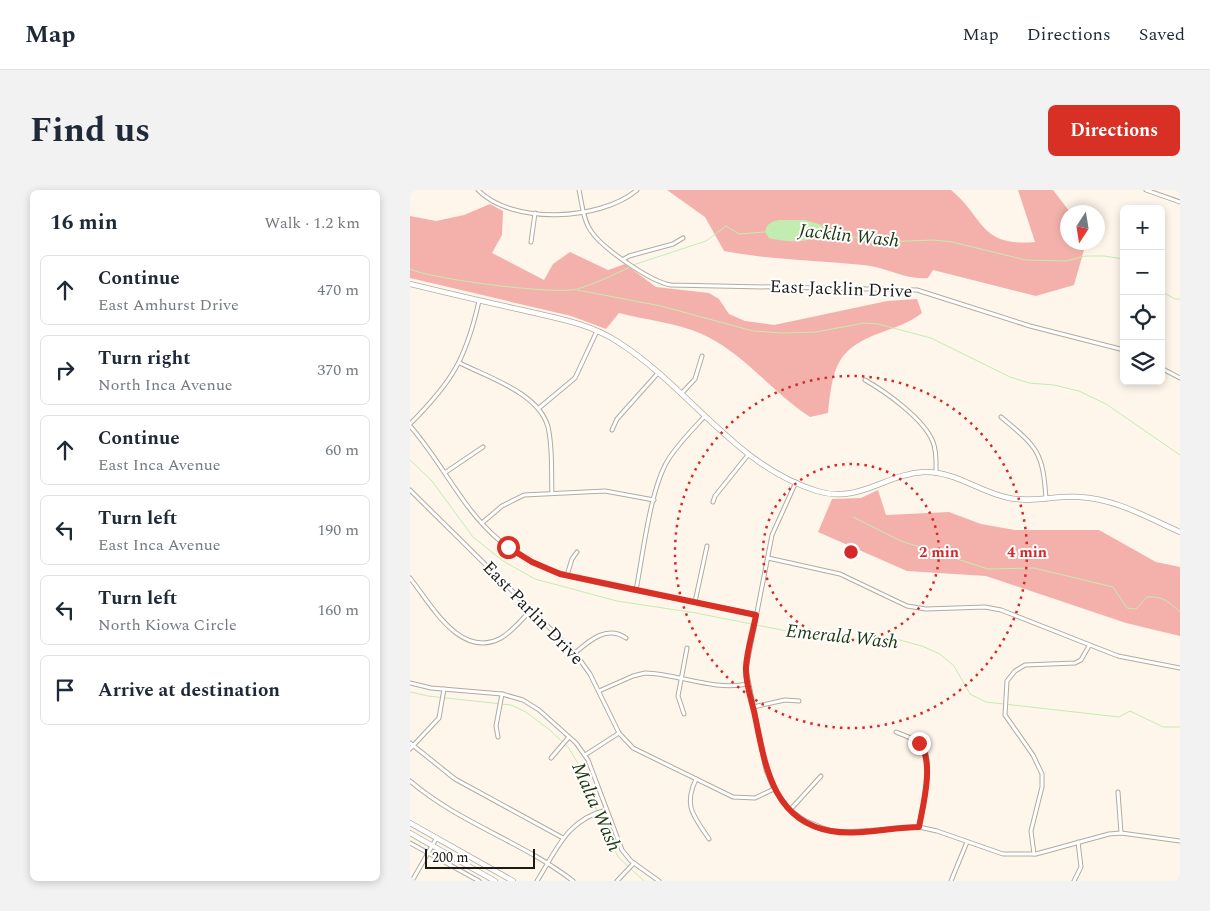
<!DOCTYPE html>
<meta charset="utf-8">
<style>
body{margin:0;font-family:Spectral,serif;background:#f2f2f3;color:#1f2937}
.controls{position:absolute;right:15px;top:15px;display:grid;overflow:hidden;border-radius:8px;box-shadow:0 2px 8px #0003}
.controls button{width:45px;height:45px;display:grid;place-items:center;padding:0;border:0;border-bottom:1px solid #e0e1e3;background:#fff;color:#1f2937;font:25px sans-serif}
.compass{position:absolute;left:650px;top:15px;width:45px;height:45px;border-radius:50%;background:#fff;box-shadow:0 2px 8px #0003;rotate:192deg}
.scale{position:absolute;left:15px;bottom:12px;width:110px;box-sizing:border-box;padding-left:5px;border:2px solid #1d1a16;border-top:0;font-size:14px;line-height:18px;white-space:nowrap;color:#1d1a16;-webkit-text-stroke:4px #fff;paint-order:stroke}
.stop{position:absolute;width:15px;height:15px;margin:-11px;border:4px solid #d93025;border-radius:50%;background:#fff}
.stop.end{background:#d93025;border-color:#fff;box-shadow:0 1px 5px #0008}
.list{margin:0;padding:0;list-style:none}
h2{display:flex;justify-content:space-between;align-items:center;height:65px;margin:0;padding:0 20px;font-size:21px}
h2 small{font-size:16px;font-weight:400;color:#747a83}
.list li{display:grid;grid-template-columns:32px 1fr auto;gap:15px;align-items:center;box-sizing:border-box;height:70px;margin:0 10px 10px;padding:0 10px;border:1px solid #e0e1e3;border-radius:8px}
.list b{display:block;font-size:19px;white-space:nowrap}
.list p{margin:0;font-size:16px;white-space:nowrap;color:#747a83}
.list em{font-size:16px;font-style:normal;color:#747a83}
.icon{flex:none;width:28px;height:28px;fill:none;stroke:currentColor;stroke-width:2;stroke-linecap:round;stroke-linejoin:round}
.map{position:relative;flex:none;width:770px;height:691px;overflow:hidden;border-radius:8px}
header{display:flex;align-items:center;gap:30px;box-sizing:border-box;height:70px;padding:0 25px;background:#fff;border-bottom:1px solid #e0e1e3}
header strong{font-size:24px}
nav{display:flex;gap:28px;margin-inline-start:auto;font-size:18px}
.intro{display:flex;align-items:center;justify-content:space-between;box-sizing:border-box;height:120px;padding:0 30px}
h1{margin:0;font-size:35px}
.button{padding:12px 22px;border-radius:8px;background:#d93025;color:#fff;font-size:18px;font-weight:700}
main{display:flex;gap:30px;padding:0 30px}
aside{flex:1;background:#fff;border-radius:8px;box-shadow:0 2px 8px #0003}
.map>svg:first-child{display:block}
.green{fill:#f4b1ac}
.water{fill:#c3ecb0}
.lines{fill:none;stroke-linecap:round;stroke-linejoin:round}
.stream{stroke:#c3ecb0;stroke-width:1}
.street-casing{stroke:#b2aba0;stroke-width:5}
.secondary-casing{stroke:#b2aba0;stroke-width:6}
.street{stroke:#fff;stroke-width:3}
.secondary{stroke:#fff;stroke-width:4.5}
.route{stroke:#d93025;stroke-width:6}
.ring{fill:none;stroke:#d62828;stroke-width:2.5;stroke-dasharray:2.5 5}
.labels{text-anchor:middle;dominant-baseline:central;stroke-width:4;stroke-linejoin:round;paint-order:stroke}
.street-label{font-size:18px;fill:#1d1a16;stroke:#fff}
.water-label{font-size:19px;font-style:italic;fill:#1d370e;stroke:#fff}
.centre{fill:#d62828;stroke:#fff;stroke-width:2.5}
.ring-label{font-size:15px;text-anchor:middle;font-weight:bold;fill:#d62828;stroke:#fff;stroke-width:4;stroke-linejoin:round;paint-order:stroke}
</style>
<header>
<strong>Map</strong>
<nav><a>Map</a><a>Directions</a><a>Saved</a></nav>
</header>
<div class="intro"><h1>Find us</h1><a class="button">Directions</a></div>
<main>
<aside>
<h2>16 min<small>Walk · 1.2 km</small></h2>
<ul class="list">
<li><svg class="icon" aria-label="ahead" viewBox="0 0 24 24"><path d="M12 20V5M6 11l6-6 6 6"/></svg><div><b>Continue</b><p>East Amhurst Drive</p></div><em>470 m</em></li>
<li><svg class="icon" aria-label="right" viewBox="0 0 24 24"><path d="M7 20v-9h11M14 6l5 5-5 5"/></svg><div><b>Turn right</b><p>North Inca Avenue</p></div><em>370 m</em></li>
<li><svg class="icon" aria-label="ahead" viewBox="0 0 24 24"><path d="M12 20V5M6 11l6-6 6 6"/></svg><div><b>Continue</b><p>East Inca Avenue</p></div><em>60 m</em></li>
<li><svg class="icon" aria-label="left" viewBox="0 0 24 24"><path d="M17 20v-9H6M10 6l-5 5 5 5"/></svg><div><b>Turn left</b><p>East Inca Avenue</p></div><em>190 m</em></li>
<li><svg class="icon" aria-label="left" viewBox="0 0 24 24"><path d="M17 20v-9H6M10 6l-5 5 5 5"/></svg><div><b>Turn left</b><p>North Kiowa Circle</p></div><em>160 m</em></li>
<li><svg class="icon" aria-label="arrive" viewBox="0 0 24 24"><path d="M6 21V4h12l-3 4 3 4H6"/></svg><div><b>Arrive at destination</b></div></li>
</ul>
</aside>
<div class="map">
<svg width="770" height="691" viewBox="0 0 770 691">
<rect width="100%" height="100%" fill="#fef6eb"/>
<g class="green">
<path d="M257 0H541C575 28 569 57 625 52L608 0H643L660 22H658V52L676 53 664 95 626 106 523 80 518 88C495 90 476 77 453 75 407 70 360 70 314 61L295 27Z"/>
<path d="M80 14 93 21 92 45 82 63 134 90 143 74 160 62 198 80 215 74 246 97 299 103 309 109 319 124 335 131 364 135 477 111 507 109 512 123C499 133 486 137 470 143 425 159 423 180 418 223L400 227C363 203 337 167 298 147 274 134 236 130 209 123L196 139 161 126 0 88V26L26 31 54 25Z"/>
<path d="M468 300 476 325 539 322 571 334 605 340H689L746 372 770 377V446L716 433 576 386 497 381 408 342 422 309 451 308Z"/>
</g>
<path class="water" d="M369 30H395L412 35 413 41C402 55 374 52 359 48L355 42C357 33 361 32 369 30Z"/>
<g class="lines">
<g class="stream">
<path d="M412 41 470 52 524 50 542 52 616 70 656 71 676 66H694L714 69"/>
<path d="M223 75 296 51 316 36 329 44 355 42"/>
<path d="M0 79C20 89 145 105 167 99 185 94 203 85 220 77"/>
<path d="M167 100 251 116 343 141 373 143 406 142 454 133 468 134 521 148 600 187 619 193 644 195 669 201 696 214 770 265"/>
<path d="M751 101 765 109H770"/>
<path d="M0 270 22 291 63 347 93 371 125 389 207 411 286 423 417 449 451 450 482 448 512 456 530 464 544 476 560 504 576 512 709 527 720 521 753 537H770"/>
<path d="M443 327 491 351 578 379 624 378 703 397 717 418 726 419 737 407C753 406 759 412 770 422"/>
<path d="M0 502 18 506 101 515 116 522 141 541 158 557 174 583 193 639 209 668 234 691"/>
</g>
<defs>
<g id="street">
<path d="M68 0C102 35 190 31 227 0"/>
<path d="M169 0C172 13 173 30 181 41 192 58 241 92 261 95L507 100 620 136 714 160"/>
<path d="M736 0 770 12"/>
<path d="M121 52 125 23"/>
<path d="M214 69 219 66 263 54 273 48"/>
<path d="M50 173C79 188 129 203 138 237 143 258 141 282 142 303"/>
<path d="M751 178 770 188"/>
<path d="M455 190C476 202 514 229 523 252 527 262 526 272 526 283"/>
<path d="M271 204 285 189 292 166"/>
<path d="M129 218 165 188 187 141"/>
<path d="M591 227C627 257 633 261 636 309"/>
<path d="M0 234C42 192 56 169 69 111"/>
<path d="M0 236C32 272 52 319 89 350 130 386 186 392 238 403 274 410 310 417 346 425"/>
<path d="M202 240 207 229 248 183"/>
<path d="M36 282 73 257"/>
<path d="M386 292 362 345 336 479 356 580 364 599 380 620 394 630 420 641 436 642 509 637 527 641 593 664H626L699 644 711 643 770 651"/>
<path d="M0 300 165 463 180 484 209 543 223 558 323 607 345 608 364 599"/>
<path d="M303 312 305 306 338 265"/>
<path d="M72 333 92 316 114 305 195 301 244 310"/>
<path d="M358 368 430 384 497 416 516 419 575 417 591 420 708 466 770 478"/>
<path d="M157 385 162 369 167 362"/>
<path d="M0 388C21 414 50 470 91 448 103 441 113 428 122 419"/>
<path d="M226 400C233 365 240 299 258 270 268 254 282 240 295 226"/>
<path d="M285 412 297 356"/>
<path d="M165 463C180 450 197 435 216 448"/>
<path d="M0 493 21 498 92 504 113 510 129 520 166 553 178 570 212 660 221 671 249 691"/>
<path d="M189 501 223 486 235 483C270 484 302 501 338 494"/>
<path d="M343 517 375 510 389 511"/>
<path d="M274 524 268 506 277 458"/>
<path d="M486 542C495 546 507 549 513 557 524 572 512 619 509 637"/>
<path d="M88 547 86 536 92 504"/>
<path d="M0 553 45 589 153 648"/>
<path d="M0 559 29 528 34 499"/>
<path d="M175 565 209 543"/>
<path d="M141 568 159 547"/>
<path d="M286 589C273 617 284 626 299 649"/>
<path d="M0 591C49 633 113 652 163 691"/>
<path d="M708 602 711 643"/>
<path d="M380 620 411 586"/>
<path d="M0 653 69 691"/>
<path d="M624 664 621 641 632 597V584L623 565 595 525 597 491 605 481 615 475 665 473 671 470 679 456"/>
<path d="M2 691 26 649"/>
<path d="M127 691C147 659 157 630 196 620"/>
<path d="M207 691 224 673"/>
<path d="M541 691 557 652"/>
<path d="M664 691 671 677 668 652"/>
</g>
<g id="secondary">
<path d="M0 94C37 103 75 112 112 120 145 128 179 133 208 152 279 197 325 276 407 301 449 314 475 284 514 282 545 281 569 302 599 308 623 313 646 305 670 307 706 309 738 328 770 342"/>
<path d="M0 633 103 691"/>
<path d="M0 643 85 691"/>
</g>
</defs>
<use href="#street" class="street-casing"/>
<use href="#secondary" class="secondary-casing"/>
<use href="#street" class="street"/>
<use href="#secondary" class="secondary"/>
</g>
<g class="lines">
<path class="route" d="M98 357 122 372 150 384 346 425C343 442 337 460 336 477 335 493 342 511 345 526 355 574 362 631 421 641 449 646 481 637 509 637 513 616 525 570 509 553"/>
</g>
<g class="ring">
<circle cx="441" cy="362" r="88"/>
<circle cx="441" cy="362" r="176"/>
</g>
<g class="labels">
<g class="street-label">
<text transform="translate(431 99) rotate(2)">East Jacklin Drive</text>
<text transform="translate(123 423) rotate(46)">East Parlin Drive</text>
</g>
<g class="water-label">
<text transform="translate(439 46) rotate(6)">Jacklin Wash</text>
<text transform="translate(432 447) rotate(6)">Emerald Wash</text>
<text transform="translate(186 617) rotate(66)">Malta Wash</text>
</g>
</g>
<circle cx="441" cy="362" r="8" class="centre"/>
<g class="ring-label">
<text x="529" y="367">2 min</text>
<text x="617" y="367">4 min</text>
</g>
</svg>
<div class="controls">
<button>+</button>
<button>−</button>
<button><svg class="icon" aria-label="locate" viewBox="0 0 24 24"><circle cx="12" cy="12" r="6"/><path d="M12 2v4M12 18v4M2 12h4M18 12h4"/></svg></button>
<button><svg class="icon" aria-label="layers" viewBox="0 0 24 24"><path d="M12 4l9 5-9 5-9-5zM3 14l9 5 9-5"/></svg></button>
</div>
<svg class="compass" viewBox="-18 -18 36 36"><path d="M0-13l5 13h-10z" fill="#e53935"/><path d="M0 13l5-13h-10z" fill="#747a83"/></svg>
<div class="scale">200 m</div>
<div class="stop" style="left:98px;top:357px"></div>
<div class="stop end" style="left:509px;top:553px"></div>
</div>
</main>
